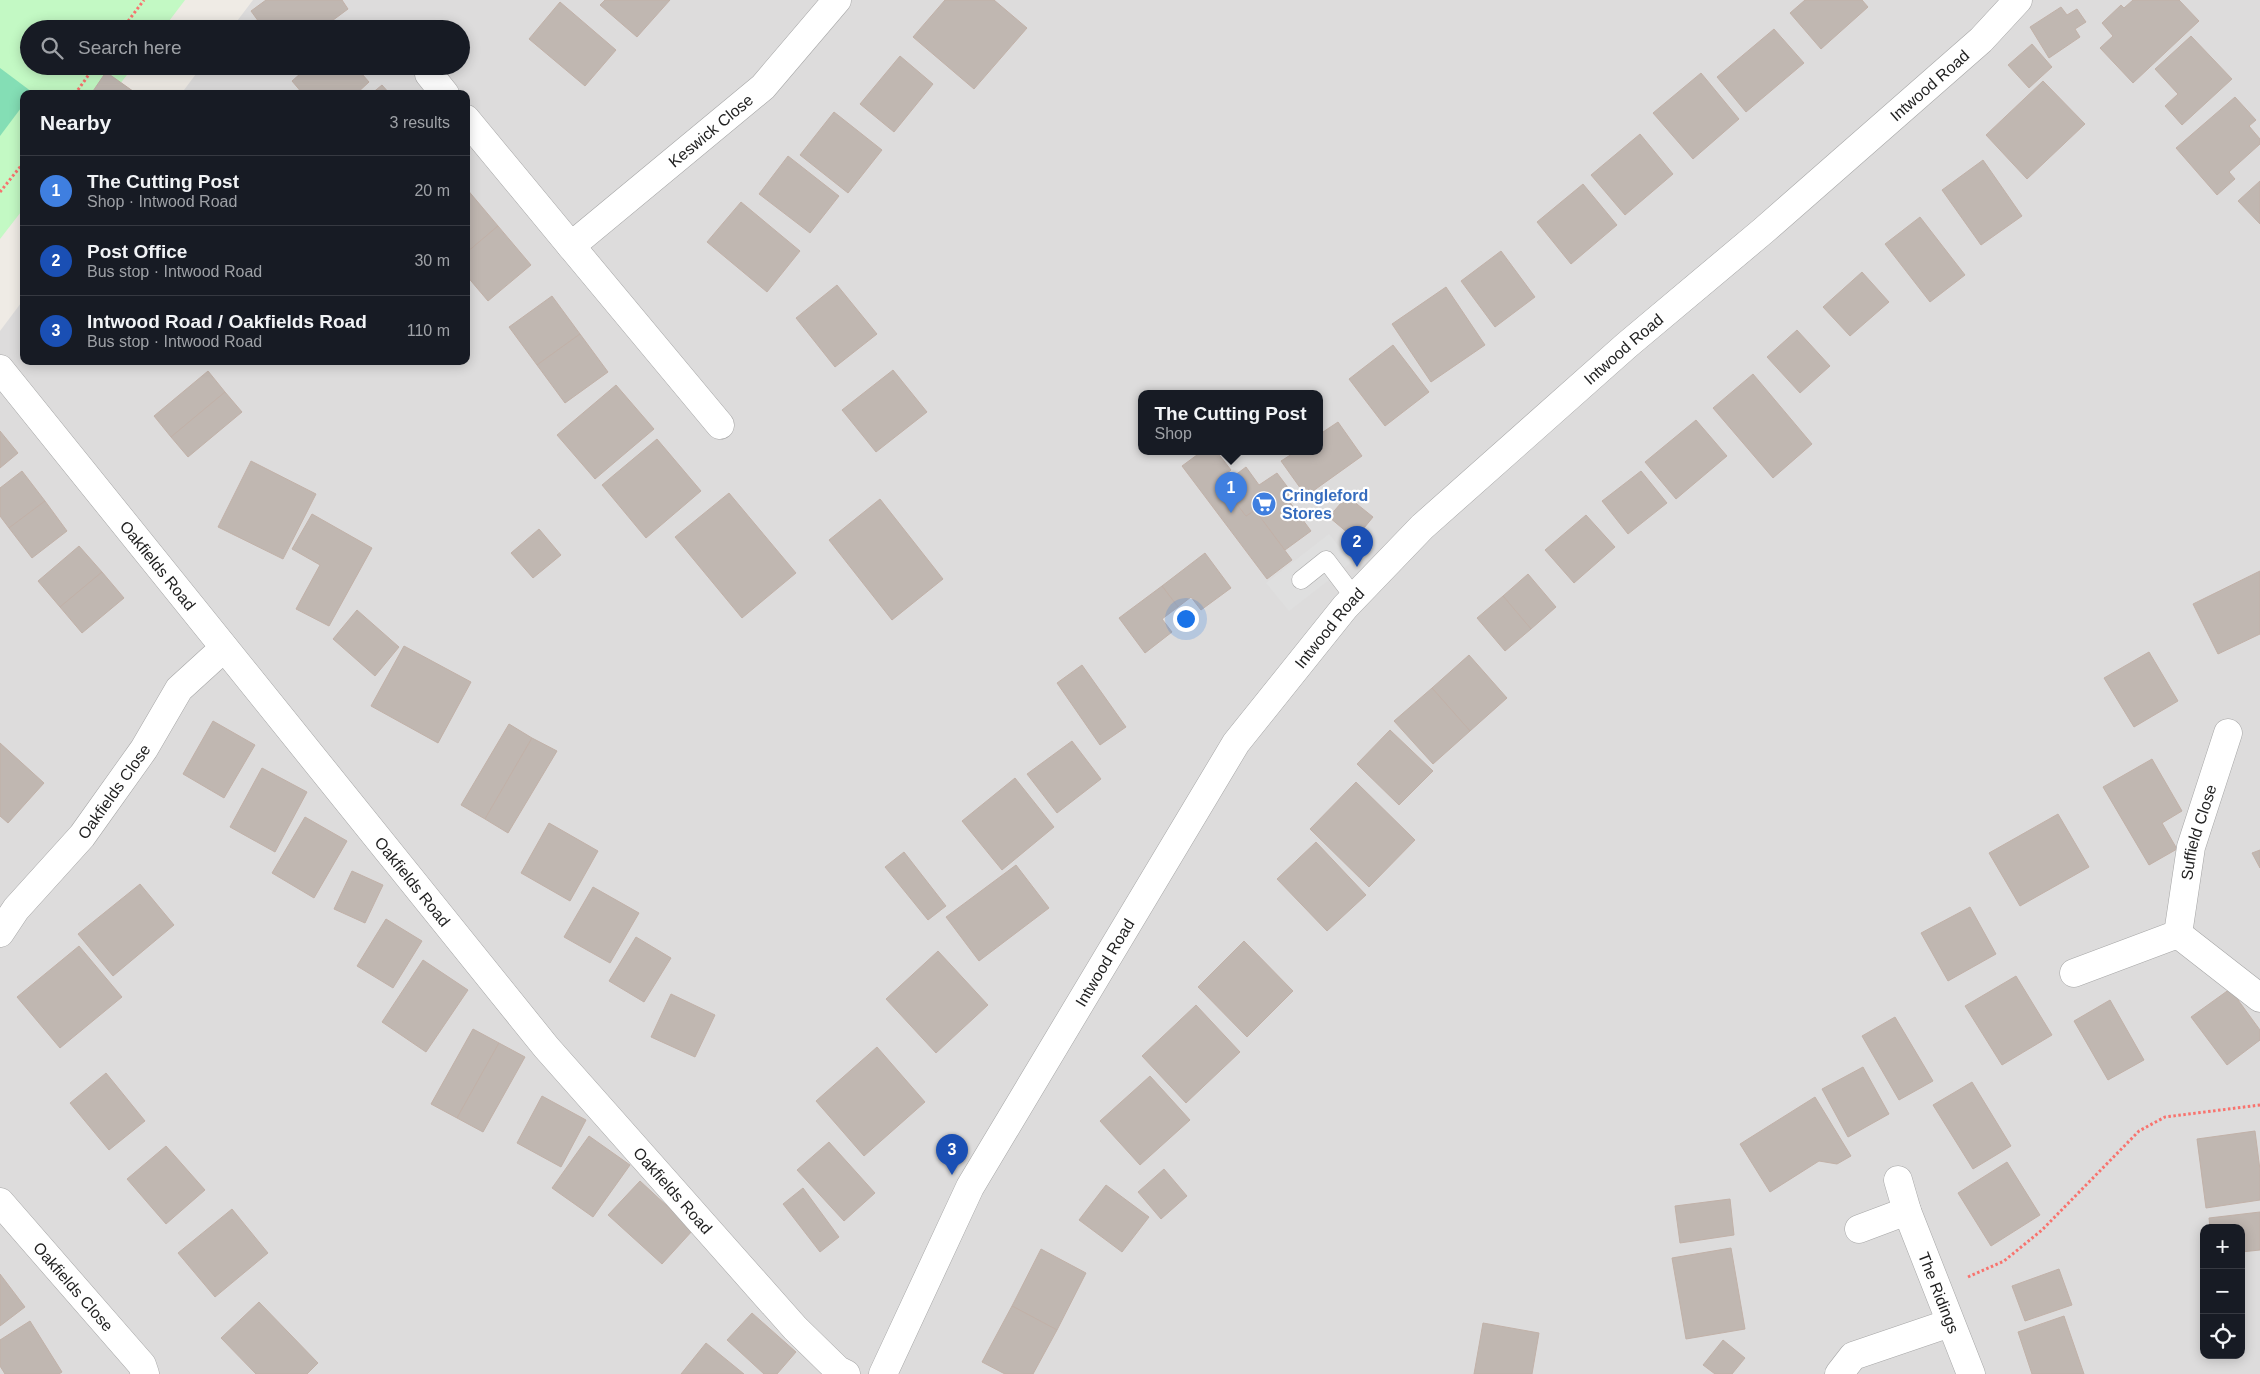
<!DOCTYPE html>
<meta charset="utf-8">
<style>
body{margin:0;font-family:Arial,sans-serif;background:#20242c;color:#f1f3f6}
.controls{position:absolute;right:15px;bottom:15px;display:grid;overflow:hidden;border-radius:10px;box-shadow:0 2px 12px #0003}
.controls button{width:45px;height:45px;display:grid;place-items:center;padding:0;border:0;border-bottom:1px solid #363941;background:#171b24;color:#f1f3f6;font:25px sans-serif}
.you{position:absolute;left:1185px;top:618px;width:18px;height:18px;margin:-12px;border:4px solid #fff;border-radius:50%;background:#1a73e8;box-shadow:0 0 0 8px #1a73e833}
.badge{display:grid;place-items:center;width:32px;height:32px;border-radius:50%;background:#2563eb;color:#fff;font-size:16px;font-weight:700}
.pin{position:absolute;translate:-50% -41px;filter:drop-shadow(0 1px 2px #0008)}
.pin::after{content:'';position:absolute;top:26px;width:18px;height:15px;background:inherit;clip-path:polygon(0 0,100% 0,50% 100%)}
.popup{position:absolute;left:1138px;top:390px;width:185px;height:65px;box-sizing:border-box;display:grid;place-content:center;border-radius:10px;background:#171b24;filter:drop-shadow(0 1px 4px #0005);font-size:16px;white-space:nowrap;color:#9ea1a6}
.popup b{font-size:19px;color:#f1f3f6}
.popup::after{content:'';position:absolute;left:50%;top:100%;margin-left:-10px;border:10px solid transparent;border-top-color:#171b24}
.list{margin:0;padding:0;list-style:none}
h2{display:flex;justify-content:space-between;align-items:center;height:65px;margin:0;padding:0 20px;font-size:21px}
h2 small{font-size:16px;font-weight:400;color:#9ea1a6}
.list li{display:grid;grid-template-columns:32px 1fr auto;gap:15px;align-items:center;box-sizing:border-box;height:70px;padding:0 20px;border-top:1px solid #363941}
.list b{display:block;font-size:19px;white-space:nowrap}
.list p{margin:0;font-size:16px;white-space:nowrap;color:#9ea1a6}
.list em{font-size:16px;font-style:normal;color:#9ea1a6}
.icon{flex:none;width:28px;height:28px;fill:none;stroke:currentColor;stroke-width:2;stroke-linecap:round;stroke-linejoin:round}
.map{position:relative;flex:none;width:2260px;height:1374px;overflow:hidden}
.search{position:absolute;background:#171b24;box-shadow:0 2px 12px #0003;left:20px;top:20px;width:450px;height:55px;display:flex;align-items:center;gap:12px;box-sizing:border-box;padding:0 18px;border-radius:28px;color:#9ea1a6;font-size:19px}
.panel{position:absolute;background:#171b24;box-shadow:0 2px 12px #0003;left:20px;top:90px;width:450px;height:275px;border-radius:10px}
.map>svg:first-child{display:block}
.residential{fill:#dddcdc;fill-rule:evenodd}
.park{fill:#c3f9c4}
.pitch{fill:#84deb5}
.parking{fill:#dfdfdf}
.building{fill:#c0b7b1;stroke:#c1b1a8}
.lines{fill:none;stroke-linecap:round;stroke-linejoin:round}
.service-casing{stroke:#a6a6a6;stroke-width:19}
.minor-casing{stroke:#a6a6a6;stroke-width:29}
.tertiary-casing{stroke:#a6a6a6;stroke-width:29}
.path{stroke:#f8736e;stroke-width:3;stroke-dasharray:2.5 2.5;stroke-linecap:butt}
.service{stroke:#fff;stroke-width:18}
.minor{stroke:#fff;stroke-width:28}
.tertiary{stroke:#fff;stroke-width:28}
.labels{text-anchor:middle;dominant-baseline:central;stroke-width:4.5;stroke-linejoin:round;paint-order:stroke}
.street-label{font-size:16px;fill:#1f1f1f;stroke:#fff}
.shop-label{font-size:16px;font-weight:bold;fill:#366cbe;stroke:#fff;text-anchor:start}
</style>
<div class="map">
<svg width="2260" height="1374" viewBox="0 0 2260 1374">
<rect width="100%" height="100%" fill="#efebe5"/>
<path class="residential" d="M253 0H2260V1374H0V331L24 299V361H466V94H181L202 66H461V29H231ZM1142 394H1320V452H1142ZM2204 1228H2241V1355H2204Z"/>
<path class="park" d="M0 0H185L163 29H29V66H134L112 94H24V208L0 239Z"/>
<path class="pitch" d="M0 68 32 92 24 94V104L0 136Z"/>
<path class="parking" d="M1329 534 1352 562 1289 611 1266 583Z"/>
<g class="building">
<path d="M266 0H342L348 9 321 29H264L251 11Z"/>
<path d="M605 0H670L637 37 600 5Z"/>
<path d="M945 0H994L1027 28 974 89 913 37Z"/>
<path d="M1805 0H1862L1868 7 1821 49 1790 13Z"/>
<path d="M2133 0H2179L2199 21 2133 83 2100 48 2113 36 2102 23 2121 5 2124 8Z"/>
<path d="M560 2 616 50 585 86 529 39Z"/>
<path d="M2061 7 2067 15 2077 9 2086 22 2075 29 2080 37 2049 58 2030 27Z"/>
<path d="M1774 29 1804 63 1746 112 1717 77Z"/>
<path d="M2191 36 2232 79 2182 125 2165 106 2178 94 2155 69Z"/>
<path d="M2032 44 2052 67 2029 88 2008 65Z"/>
<path d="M900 56 933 84 894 132 860 104Z"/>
<path d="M309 66H355L369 82 356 94H303L292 81Z"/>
<path d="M106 72 137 94H91Z"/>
<path d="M1701 73 1739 119 1693 159 1653 113Z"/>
<path d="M2043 81 2085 124 2027 179 1986 135Z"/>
<path d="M382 85 390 94H371Z"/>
<path d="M2235 97 2256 120 2249 126 2260 139V144L2229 172 2235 179 2217 195 2176 148Z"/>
<path d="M834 112 882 150 848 193 800 155Z"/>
<path d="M1640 134 1673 174 1625 215 1591 175Z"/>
<path d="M788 156 839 196 810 233 759 194Z"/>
<path d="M1983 160 2022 216 1981 245 1942 190Z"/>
<path d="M2260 181V224L2238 201Z"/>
<path d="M1583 184 1617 225 1571 264 1537 222Z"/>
<path d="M466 188 498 226 466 253Z"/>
<path d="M741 202 800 251 767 292 707 242Z"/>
<path d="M1920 217 1965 275 1930 302 1885 244Z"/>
<path d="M498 226 531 265 488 301 466 275V253Z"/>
<path d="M1501 251 1535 297 1495 327 1461 281Z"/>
<path d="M1862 272 1889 302 1850 336 1823 307Z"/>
<path d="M837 285 877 334 835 367 796 318Z"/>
<path d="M1446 287 1485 345 1431 382 1392 324Z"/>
<path d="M552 296 580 334 537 365 509 327Z"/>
<path d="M1797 330 1830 366 1800 393 1767 357Z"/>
<path d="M580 334 608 372 565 403 537 365Z"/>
<path d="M1393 345 1429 392 1385 426 1349 379Z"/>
<path d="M893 370 927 412 876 452 842 410Z"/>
<path d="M208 371 225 392 171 437 154 416Z"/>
<path d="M1753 374 1812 444 1773 478 1713 408Z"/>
<path d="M616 385 654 429 595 479 557 435Z"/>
<path d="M225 392 242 412 188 457 171 437Z"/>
<path d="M1696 420 1727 456 1676 499 1645 462Z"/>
<path d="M1338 422 1362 456 1306 496 1281 461 1295 452H1320V434Z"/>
<path d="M0 431 18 453 0 468Z"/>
<path d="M657 439 701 491 646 538 602 485Z"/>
<path d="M1201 452H1217L1231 470 1219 479 1222 485 1246 516 1255 510 1292 560 1267 579 1182 466Z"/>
<path d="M251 461 316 494 283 559 218 527Z"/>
<path d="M1246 467 1259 485 1277 473 1292 493 1286 497 1311 531 1285 550 1255 510 1246 516 1222 485Z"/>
<path d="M22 471 45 501 9 528 0 516V488Z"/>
<path d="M1641 471 1667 503 1628 534 1602 501Z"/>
<path d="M729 493 796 573 742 618 675 537Z"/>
<path d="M1347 496 1373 517 1355 539 1329 517Z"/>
<path d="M880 499 943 579 892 620 829 540Z"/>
<path d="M45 501 67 531 32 558 9 528Z"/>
<path d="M312 514 372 548 329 626 296 609 320 565 292 549Z"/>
<path d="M1586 515 1615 547 1574 583 1545 550Z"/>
<path d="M539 529 561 555 533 578 511 553Z"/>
<path d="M79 546 102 572 60 607 38 581Z"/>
<path d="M1205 553 1231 588 1201 610 1191 597 1178 607 1162 586Z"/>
<path d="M2260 571V634L2218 654 2193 604Z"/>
<path d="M102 572 124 598 82 633 60 607Z"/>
<path d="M1528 574 1556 607 1531 629 1503 596Z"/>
<path d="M1162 586 1178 607 1162 619 1172 632 1145 653 1119 618Z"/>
<path d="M1503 596 1531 629 1505 651 1477 618Z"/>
<path d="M357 610 399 647 375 676 333 639Z"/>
<path d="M404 646 471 682 438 743 371 706Z"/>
<path d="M2149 652 2178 701 2134 727 2104 678Z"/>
<path d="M1469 655 1507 698 1470 731 1432 688Z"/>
<path d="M1082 665 1126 727 1100 745 1057 683Z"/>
<path d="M1432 688 1470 731 1433 764 1394 721Z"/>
<path d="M213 721 255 745 224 798 183 774Z"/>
<path d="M509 724 532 738 485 819 461 805Z"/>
<path d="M1390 730 1433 771 1399 805 1357 764Z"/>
<path d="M532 738 557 751 508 833 485 819Z"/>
<path d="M1072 741 1101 779 1057 813 1027 774Z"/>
<path d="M0 743 44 783 8 823 0 816Z"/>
<path d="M2152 759 2182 811 2162 823 2177 849 2149 865 2103 787Z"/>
<path d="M262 768 307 792 275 852 230 827Z"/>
<path d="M1015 778 1054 827 1002 870 962 821Z"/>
<path d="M1356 782 1415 840 1369 887 1310 829Z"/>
<path d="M2058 814 2089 867 2020 906 1989 853Z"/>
<path d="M305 817 347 841 314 898 272 873Z"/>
<path d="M549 823 598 851 570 901 521 873Z"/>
<path d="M1316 842 1366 895 1327 931 1277 879Z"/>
<path d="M2260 850V868L2252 853Z"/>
<path d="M904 852 946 906 928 920 885 867Z"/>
<path d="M1016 865 1049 908 979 961 946 917Z"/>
<path d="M352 871 383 885 365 923 334 909Z"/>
<path d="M140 884 174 925 113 976 78 934Z"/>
<path d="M593 887 639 913 610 963 564 937Z"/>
<path d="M1970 907 1996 954 1948 981 1921 933Z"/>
<path d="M386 919 422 941 393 988 357 966Z"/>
<path d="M636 937 671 958 644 1002 609 981Z"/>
<path d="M1244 941 1293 991 1247 1037 1198 987Z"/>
<path d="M79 946 122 997 60 1048 17 997Z"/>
<path d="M938 951 988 1005 936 1053 886 999Z"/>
<path d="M423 960 468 990 426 1052 382 1022Z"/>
<path d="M2016 976 2052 1035 2002 1065 1965 1006Z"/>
<path d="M2230 989 2260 1030V1040L2227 1065 2191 1017Z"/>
<path d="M671 994 715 1015 695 1057 651 1037Z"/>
<path d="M2110 1000 2144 1060 2108 1080 2074 1021Z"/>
<path d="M1196 1005 1240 1052 1186 1103 1142 1056Z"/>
<path d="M1895 1017 1933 1081 1899 1100 1862 1036Z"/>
<path d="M473 1029 499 1043 457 1118 431 1104Z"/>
<path d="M499 1043 525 1057 483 1132 457 1118Z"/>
<path d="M877 1047 925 1102 864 1156 816 1101Z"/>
<path d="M1863 1067 1889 1114 1848 1137 1822 1089Z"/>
<path d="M106 1073 145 1121 109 1150 70 1103Z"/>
<path d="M1150 1076 1190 1120 1140 1165 1100 1121Z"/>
<path d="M1972 1082 2011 1146 1973 1169 1933 1105Z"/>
<path d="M542 1096 586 1120 561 1167 517 1143Z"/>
<path d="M1815 1097 1851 1156 1837 1164 1819 1161 1770 1192 1740 1144Z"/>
<path d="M2255 1131 2260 1170V1200L2206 1208 2197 1139Z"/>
<path d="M589 1136 630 1165 593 1217 552 1188Z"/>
<path d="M829 1142 875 1193 844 1221 797 1170Z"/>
<path d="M166 1146 205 1190 166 1224 127 1179Z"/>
<path d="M2007 1162 2040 1215 1991 1246 1958 1193Z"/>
<path d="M1164 1169 1187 1196 1161 1219 1138 1192Z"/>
<path d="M640 1181 693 1230 662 1264 608 1215Z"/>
<path d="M1106 1185 1149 1217 1122 1252 1079 1220Z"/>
<path d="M803 1188 839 1237 820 1252 783 1204Z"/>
<path d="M1730 1199 1734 1235 1680 1243 1675 1206Z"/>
<path d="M232 1209 268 1253 215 1297 178 1253Z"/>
<path d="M2260 1212V1250L2241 1252V1228H2210L2209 1218Z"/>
<path d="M1731 1248 1745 1329 1686 1339 1672 1258Z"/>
<path d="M1041 1249 1086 1273 1057 1330 1012 1306Z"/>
<path d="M2059 1269 2072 1305 2025 1321 2012 1286Z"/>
<path d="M0 1274 25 1307 0 1326Z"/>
<path d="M259 1302 318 1363 307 1374H256L221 1338Z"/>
<path d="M1012 1306 1057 1330 1033 1374H1005L982 1362Z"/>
<path d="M752 1313 796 1352 777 1374H764L727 1340Z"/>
<path d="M2064 1316 2084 1374H2032L2018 1332Z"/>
<path d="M30 1321 62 1372 59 1374H5L0 1366V1340Z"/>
<path d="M1483 1323 1539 1333 1532 1374H1474Z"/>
<path d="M1723 1340 1745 1358 1732 1374H1715L1703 1365Z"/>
<path d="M706 1343 744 1374H681Z"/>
</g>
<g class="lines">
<defs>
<path id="service" d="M1301 580 1326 560 1354 597"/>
<g id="minor">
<path d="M429 74 445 94"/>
<path id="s1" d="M466 119 571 246 763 87 837 0"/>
<path d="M571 246 720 425"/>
<path id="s2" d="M0 369 546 1047 795 1328 838 1370 846 1374"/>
<path id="s3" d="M0 933 16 909 82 836 144 749 179 689 224 648"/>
<path id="s4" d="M2178 934 2191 847 2228 733"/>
<path d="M2074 973 2178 934 2260 998"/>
<path id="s5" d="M1898 1180 1907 1211 1971 1374"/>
<path id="s6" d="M0 1202 142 1365 145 1374"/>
<path d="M1859 1229 1907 1211"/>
<path d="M1839 1374 1853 1356 1950 1323"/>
</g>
<g id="tertiary">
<path id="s7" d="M883 1374 970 1187 1236 743 1345 607 1422 527 1627 345 1763 231 1981 40 2018 0"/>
</g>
</defs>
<use href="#service" class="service-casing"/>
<use href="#minor" class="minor-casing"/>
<use href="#tertiary" class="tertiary-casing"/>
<g class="path">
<path d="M122 29 144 0"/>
<path d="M75 94 95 66"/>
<path d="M0 192 24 162"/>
<path d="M1968 1277 2004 1261 2042 1230 2139 1131 2165 1117 2260 1105"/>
</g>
<use href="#service" class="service"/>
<use href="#minor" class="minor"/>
<use href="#tertiary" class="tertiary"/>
</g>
<defs>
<symbol id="supermarket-disc" viewBox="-11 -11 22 22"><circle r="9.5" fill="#3f7fe0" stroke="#fff"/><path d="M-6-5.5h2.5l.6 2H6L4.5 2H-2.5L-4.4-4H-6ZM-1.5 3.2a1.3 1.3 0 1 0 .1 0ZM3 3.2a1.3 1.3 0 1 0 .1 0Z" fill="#fff"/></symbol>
</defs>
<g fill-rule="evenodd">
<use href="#supermarket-disc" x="1250" y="490" width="28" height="28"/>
</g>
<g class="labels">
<g class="street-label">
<text stroke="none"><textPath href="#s7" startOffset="1682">Intwood Road</textPath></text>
<text stroke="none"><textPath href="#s1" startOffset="346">Keswick Close</textPath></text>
<text stroke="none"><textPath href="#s7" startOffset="1278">Intwood Road</textPath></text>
<text stroke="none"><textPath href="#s2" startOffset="252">Oakfields Road</textPath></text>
<text stroke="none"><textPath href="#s7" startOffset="872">Intwood Road</textPath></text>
<text stroke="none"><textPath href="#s3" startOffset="182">Oakfields Close</textPath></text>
<text stroke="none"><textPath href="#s4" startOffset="104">Suffield Close</textPath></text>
<text stroke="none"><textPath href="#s2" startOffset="658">Oakfields Road</textPath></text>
<text stroke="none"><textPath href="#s7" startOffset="468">Intwood Road</textPath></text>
<text stroke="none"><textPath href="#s2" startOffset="1062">Oakfields Road</textPath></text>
<text stroke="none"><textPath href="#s6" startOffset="112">Oakfields Close</textPath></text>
<text stroke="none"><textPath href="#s5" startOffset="120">The Ridings</textPath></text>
</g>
<g class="shop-label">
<text x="1282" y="495">Cringleford<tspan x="1282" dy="18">Stores</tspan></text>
</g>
</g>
</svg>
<div class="controls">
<button>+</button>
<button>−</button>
<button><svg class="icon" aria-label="locate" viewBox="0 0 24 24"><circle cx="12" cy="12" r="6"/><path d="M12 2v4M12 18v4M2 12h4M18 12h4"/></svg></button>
</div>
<div class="you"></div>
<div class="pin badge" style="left:1231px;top:513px;background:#3f7fe0">1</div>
<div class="popup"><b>The Cutting Post</b>Shop</div>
<div class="pin badge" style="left:1357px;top:567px;background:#1a4fb4">2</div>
<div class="pin badge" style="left:952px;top:1175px;background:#1a4fb4">3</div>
<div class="search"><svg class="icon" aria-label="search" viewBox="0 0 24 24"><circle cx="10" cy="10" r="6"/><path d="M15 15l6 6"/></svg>Search here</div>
<section class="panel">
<h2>Nearby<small>3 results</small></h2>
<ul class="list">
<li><span class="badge" style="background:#3f7fe0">1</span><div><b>The Cutting Post</b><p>Shop · Intwood Road</p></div><em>20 m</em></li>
<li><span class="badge" style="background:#1a4fb4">2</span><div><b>Post Office</b><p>Bus stop · Intwood Road</p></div><em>30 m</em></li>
<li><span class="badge" style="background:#1a4fb4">3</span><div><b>Intwood Road / Oakfields Road</b><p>Bus stop · Intwood Road</p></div><em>110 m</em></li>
</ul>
</section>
</div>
